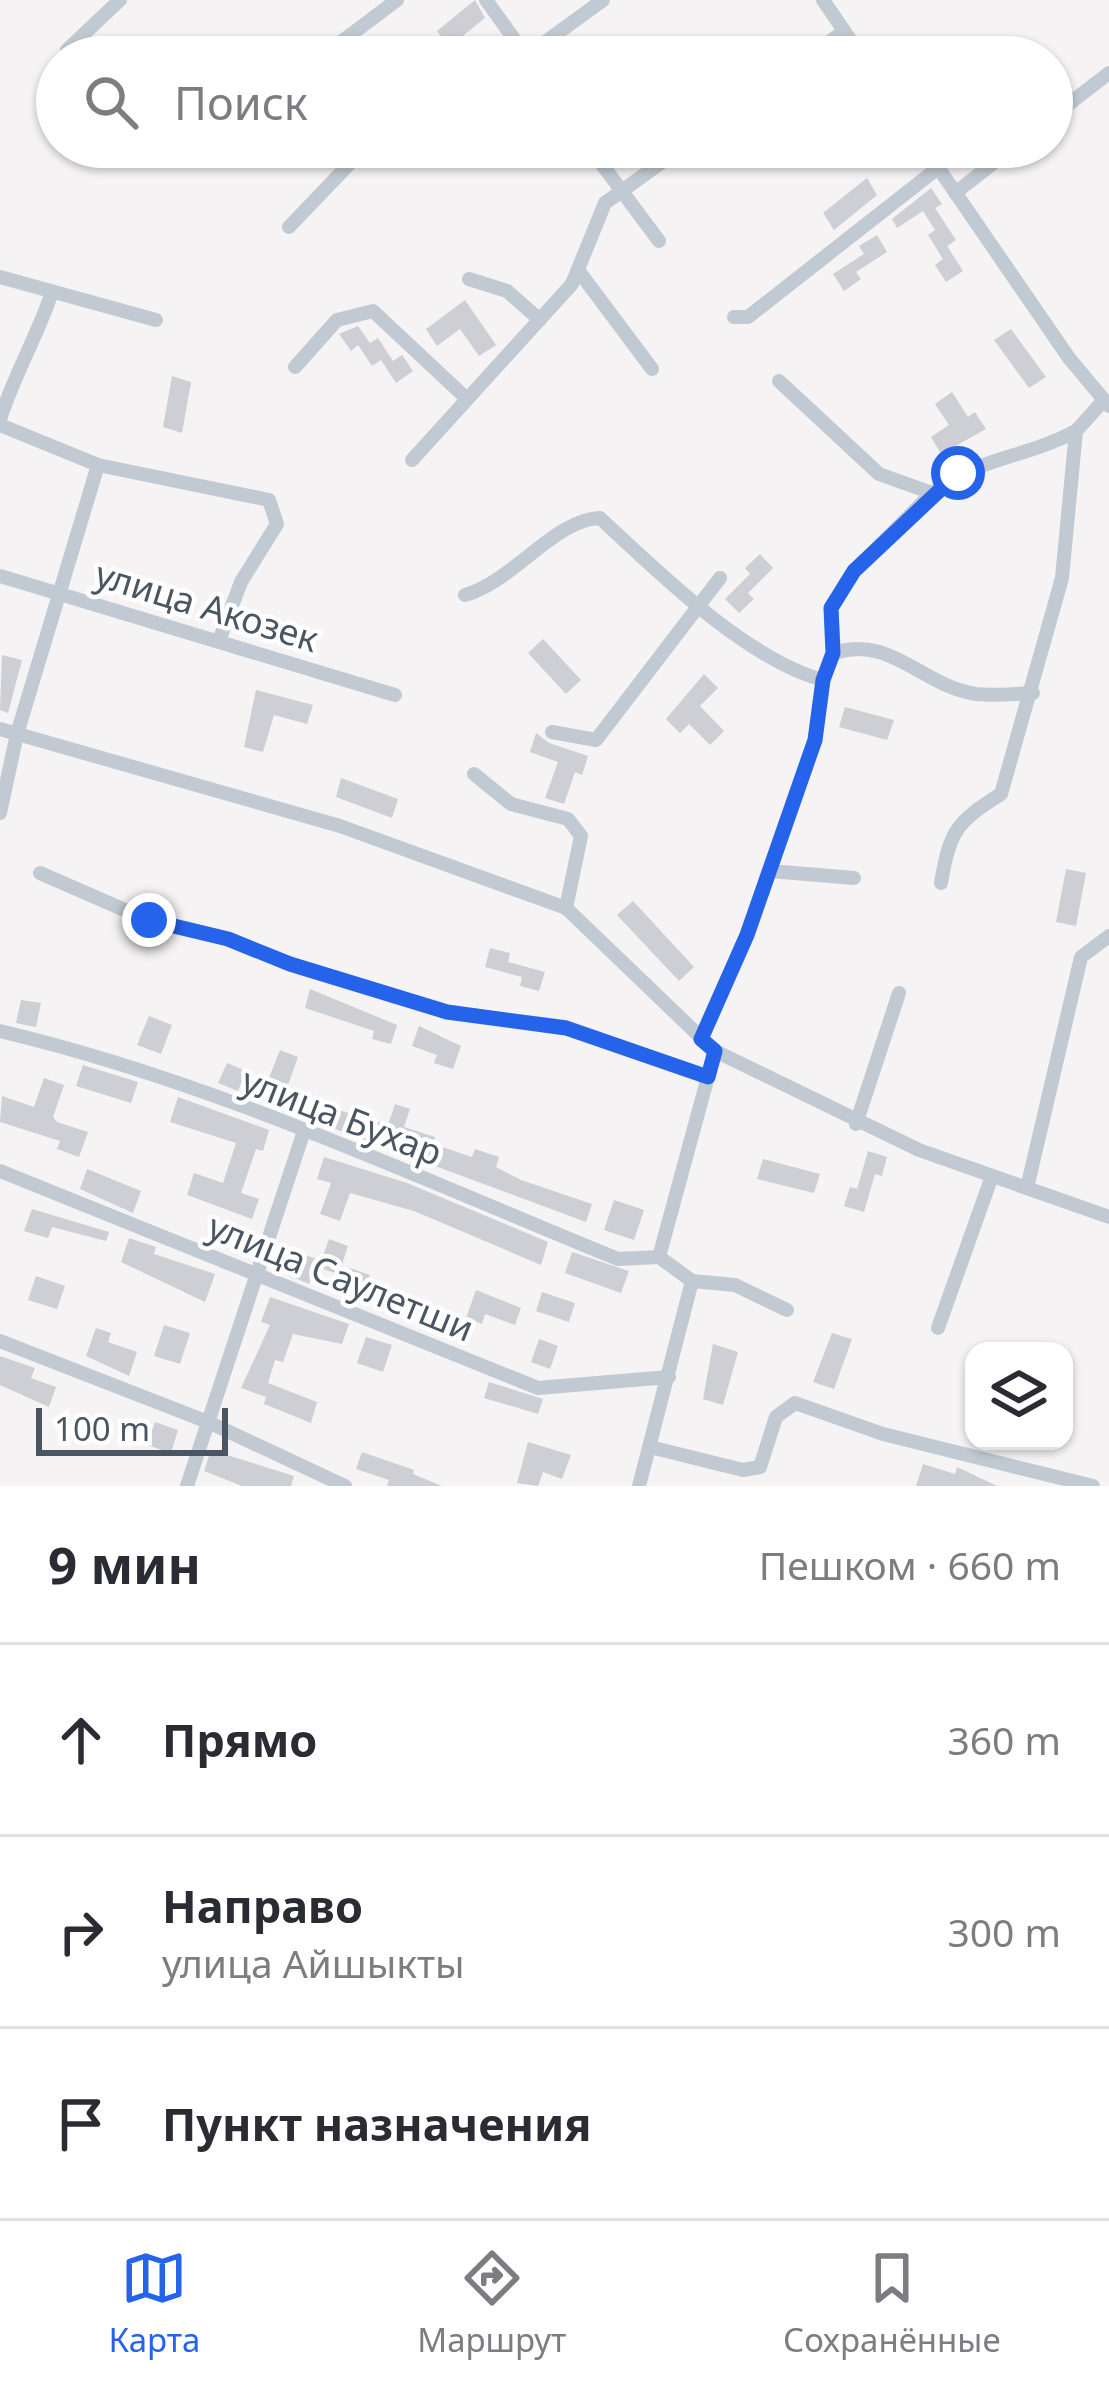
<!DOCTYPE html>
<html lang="ru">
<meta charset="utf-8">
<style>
body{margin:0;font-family:"Noto Sans",sans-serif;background:#f2f2f3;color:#2b2b33}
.controls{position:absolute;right:36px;bottom:36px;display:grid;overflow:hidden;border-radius:24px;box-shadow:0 3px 9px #0004}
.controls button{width:108px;height:108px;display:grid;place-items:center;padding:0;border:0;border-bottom:3px solid #e1e1e2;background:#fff;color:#2b2b33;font:60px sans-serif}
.scale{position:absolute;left:36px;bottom:30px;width:192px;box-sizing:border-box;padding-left:12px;border:6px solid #4a5661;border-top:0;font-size:33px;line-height:42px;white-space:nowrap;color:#4a5661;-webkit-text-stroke:9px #fff;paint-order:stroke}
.stop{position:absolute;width:36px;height:36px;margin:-27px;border:9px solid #2563eb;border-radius:50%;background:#fff}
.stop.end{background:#2563eb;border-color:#fff;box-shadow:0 3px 12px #0008}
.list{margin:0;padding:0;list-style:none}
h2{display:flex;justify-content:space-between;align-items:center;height:156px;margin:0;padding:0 48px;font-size:51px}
h2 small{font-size:39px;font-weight:400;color:#7c7c81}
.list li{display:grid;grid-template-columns:78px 1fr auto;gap:36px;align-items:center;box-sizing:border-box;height:192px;padding:0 48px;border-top:3px solid #e1e1e2}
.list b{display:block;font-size:45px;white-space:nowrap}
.list p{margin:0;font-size:39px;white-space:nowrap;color:#7c7c81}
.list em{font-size:39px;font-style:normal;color:#7c7c81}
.icon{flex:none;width:66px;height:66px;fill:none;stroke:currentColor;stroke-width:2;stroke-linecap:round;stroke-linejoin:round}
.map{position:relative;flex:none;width:1109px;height:1486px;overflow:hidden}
.search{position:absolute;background:#fff;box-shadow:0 3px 9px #0004;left:36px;right:36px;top:36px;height:132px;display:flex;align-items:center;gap:30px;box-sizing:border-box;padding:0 42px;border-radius:66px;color:#7c7c81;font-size:45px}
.sheet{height:732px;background:#fff}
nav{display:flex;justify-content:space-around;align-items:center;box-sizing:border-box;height:168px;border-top:3px solid #e1e1e2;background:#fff;font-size:33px;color:#7c7c81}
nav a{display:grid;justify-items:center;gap:6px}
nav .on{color:#2563eb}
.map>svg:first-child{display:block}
.building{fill:#cdcfd5}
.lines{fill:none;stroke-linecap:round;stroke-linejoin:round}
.minor{stroke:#c1cad2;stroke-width:14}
.route{stroke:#2563eb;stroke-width:15}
.labels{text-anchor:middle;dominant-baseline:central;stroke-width:9;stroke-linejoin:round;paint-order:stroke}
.street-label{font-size:36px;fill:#4a5661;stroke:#fff}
</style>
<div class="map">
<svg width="1109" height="1486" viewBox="0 0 1109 1486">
<rect width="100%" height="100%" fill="#f5f3f3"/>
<g class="building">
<path d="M475 0 485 18 449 47 437 31Z"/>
<path d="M867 178 877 195 834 230 823 213Z"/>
<path d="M931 188 942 204 935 208 956 240 947 246 963 271 946 282 935 265 943 259 928 235 935 230 923 211 897 228 892 219Z"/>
<path d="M877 235 887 252 856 272 861 279 844 291 833 274 864 254 859 246Z"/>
<path d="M465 300 496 345 479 356 460 329 437 346 426 329Z"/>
<path d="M358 326 370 343 378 338 393 361 402 355 413 371 396 383 381 360 372 366 358 345 351 351 339 334Z"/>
<path d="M1011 329 1046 377 1029 388 994 340Z"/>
<path d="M172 376 191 382 182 433 163 427Z"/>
<path d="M952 392 968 417 975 412 986 429 941 454 931 437 949 425 935 404Z"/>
<path d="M760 554 773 568 748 593 754 599 739 613 725 599 750 574 745 568Z"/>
<path d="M543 639 581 680 566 694 528 653Z"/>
<path d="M2 655 22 660 8 713 0 710Z"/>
<path d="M704 674 718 688 700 706 724 731 710 745 689 724 680 733 666 719Z"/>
<path d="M256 690 313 705 307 724 274 715 263 752 244 747Z"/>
<path d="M845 707 894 720 887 740 839 727Z"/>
<path d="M536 733 549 743 588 756 582 775 575 772 564 804 545 798 558 762 530 752Z"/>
<path d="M341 778 398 799 392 818 336 797Z"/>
<path d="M1066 869 1086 873 1076 926 1056 922Z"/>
<path d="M633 901 694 967 679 981 617 915Z"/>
<path d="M490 948 510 953 508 962 545 972 539 991 520 986 522 977 485 967Z"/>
<path d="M310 989 397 1025 391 1044 372 1039 374 1031 305 1008Z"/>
<path d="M21 1000 41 1003 36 1027 16 1023Z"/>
<path d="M149 1016 172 1025 161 1054 137 1045Z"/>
<path d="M419 1026 461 1046 453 1069 434 1063 437 1055 412 1046Z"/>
<path d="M280 1050 298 1057 288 1085 269 1078Z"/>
<path d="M227 1063 246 1071 238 1091 218 1083Z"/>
<path d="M83 1065 138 1082 131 1103 76 1086Z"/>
<path d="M44 1078 64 1085 53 1117 57 1122 88 1132 79 1157 57 1149 60 1141 0 1122 2 1096 34 1107Z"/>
<path d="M178 1097 269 1130 263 1151 256 1149 241 1193 259 1199 252 1219 187 1195 194 1173 223 1183 236 1143 170 1122Z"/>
<path d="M395 1104 410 1109 404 1127 435 1137 433 1144 472 1157 475 1149 499 1157 496 1167 521 1180 592 1204 586 1222 316 1122 322 1105 388 1125Z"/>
<path d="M868 1151 887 1157 882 1176 875 1174 864 1212 844 1206 850 1187 857 1189Z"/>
<path d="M324 1157 407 1183 548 1242 541 1265 414 1211 350 1193 340 1221 320 1214 331 1183 317 1179Z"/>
<path d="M763 1159 820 1174 814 1193 757 1179Z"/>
<path d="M87 1169 141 1191 133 1213 80 1189Z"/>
<path d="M614 1200 644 1210 634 1240 604 1230Z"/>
<path d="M32 1209 109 1232 106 1241 52 1227 48 1238 24 1231Z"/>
<path d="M129 1238 156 1247 154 1254 215 1274 205 1302 121 1262Z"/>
<path d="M329 1239 348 1246 339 1274 319 1268Z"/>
<path d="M284 1248 317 1259 309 1284 276 1270Z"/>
<path d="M572 1252 629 1271 621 1293 565 1273Z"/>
<path d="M350 1268 370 1275 360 1304 340 1296Z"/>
<path d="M36 1276 65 1286 57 1309 28 1300Z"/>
<path d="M476 1290 521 1308 515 1325 485 1314 482 1324 466 1318Z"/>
<path d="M542 1292 575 1303 569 1322 536 1311Z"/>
<path d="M270 1297 349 1324 342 1344 293 1334 283 1362 275 1360 268 1383 317 1402 311 1423 264 1404 266 1397 241 1388 270 1325 261 1322Z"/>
<path d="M164 1325 190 1333 180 1364 154 1356Z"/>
<path d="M96 1328 111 1333 108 1342 137 1352 129 1376 86 1356Z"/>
<path d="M832 1333 852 1339 834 1389 813 1382Z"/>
<path d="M366 1337 392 1345 383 1372 357 1363Z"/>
<path d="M539 1339 558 1346 550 1369 531 1362Z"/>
<path d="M713 1344 738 1352 723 1405 703 1399Z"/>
<path d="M0 1356 35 1368 31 1378 56 1387 49 1407 0 1385Z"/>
<path d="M489 1382 543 1399 538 1414 484 1398Z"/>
<path d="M155 1422 178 1430 171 1453 147 1445Z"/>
<path d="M528 1442 571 1455 562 1479 543 1472 538 1486 517 1483Z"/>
<path d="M211 1450 294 1476 291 1486H242L204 1471Z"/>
<path d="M362 1452 414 1470 413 1474 442 1486H387L389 1480 356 1469Z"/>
<path d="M923 1464 955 1474 957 1467 997 1486H916Z"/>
</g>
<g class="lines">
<g class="minor">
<path d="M486 0 527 57"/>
<path d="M823 0 862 57"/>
<path d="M526 56 603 0"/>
<path d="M70 57 67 50 120 0"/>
<path d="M321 57 397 0"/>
<path d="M809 57 844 31"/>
<path d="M1052 117 1109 73"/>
<path d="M589 147 659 241"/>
<path d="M924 147 1069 358 1109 406"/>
<path d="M955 193 1014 147"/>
<path d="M289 227 355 158 345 147"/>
<path d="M578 270 652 369"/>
<path d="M0 277 156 320"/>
<path d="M469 279 507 291 540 320"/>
<path d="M734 317H748L938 168"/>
<path d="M295 367 337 320 373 311 467 399"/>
<path d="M779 381 879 474 932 493C983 455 1024 459 1076 431"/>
<path d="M0 419C15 373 37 337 52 292"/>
<path d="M0 425 98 465 269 500 277 524 241 582 220 638"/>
<path d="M412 460 572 284 605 203 683 147"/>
<path d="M0 576 395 695"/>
<path d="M465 595C514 581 555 519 600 518 659 573 746 659 823 680"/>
<path d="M834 653C890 634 922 686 976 694 994 696 1015 694 1033 693"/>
<path d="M0 729 340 826 566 908 715 1051 919 1150 1109 1217"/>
<path d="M552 732 596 740 720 578"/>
<path d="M474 774 511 804 568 819 581 836 566 908"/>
<path d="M0 813 17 734 98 465"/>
<path d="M770 871 854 878"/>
<path d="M40 873 150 921 228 939 290 964 447 1012 566 1027 708 1077"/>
<path d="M941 883C950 831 956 822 1001 794L1062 578 1076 431 1104 400"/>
<path d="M0 1031C213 1081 416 1177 618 1259L659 1257"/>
<path d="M701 1039 747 935 815 740 823 680 834 653 831 608 854 571 932 493"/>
<path d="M856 1124 899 993"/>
<path d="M0 1171 538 1388 669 1377"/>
<path d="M1027 1188 1081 957 1109 936"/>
<path d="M692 1281 735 1285 787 1310"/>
<path d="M938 1328 992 1176"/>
<path d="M0 1341 208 1422 345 1486"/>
<path d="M650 1447 743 1470 760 1467 776 1417 795 1403 883 1434 1093 1486"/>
<path d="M187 1486 304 1131"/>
<path d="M639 1486 692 1281 659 1257 715 1051"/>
</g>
</g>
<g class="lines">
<path class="route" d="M149 920 228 939 290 964 447 1012 566 1028 708 1077 715 1051 701 1039 747 935 815 740 823 680 833 653 831 608 854 571 958 473"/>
</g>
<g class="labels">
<g class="street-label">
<text transform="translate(207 606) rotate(17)">улица Акозек</text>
<text transform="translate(342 1116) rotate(21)">улица Бухар</text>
<text transform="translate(341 1277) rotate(22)">улица Саулетши</text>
</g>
</g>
</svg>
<div class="controls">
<button><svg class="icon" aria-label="layers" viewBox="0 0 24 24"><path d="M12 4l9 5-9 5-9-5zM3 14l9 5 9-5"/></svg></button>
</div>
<div class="scale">100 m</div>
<div class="stop" style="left:958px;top:473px"></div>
<div class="stop end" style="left:149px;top:920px"></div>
<div class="search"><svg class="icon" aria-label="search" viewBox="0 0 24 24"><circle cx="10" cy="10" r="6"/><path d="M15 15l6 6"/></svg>Поиск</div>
</div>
<section class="sheet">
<h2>9 мин<small>Пешком · 660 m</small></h2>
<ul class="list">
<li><svg class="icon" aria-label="ahead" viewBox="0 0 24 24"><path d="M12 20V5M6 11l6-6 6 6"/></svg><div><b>Прямо</b></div><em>360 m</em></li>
<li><svg class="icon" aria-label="right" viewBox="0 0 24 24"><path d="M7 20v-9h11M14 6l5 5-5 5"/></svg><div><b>Направо</b><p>улица Айшыкты</p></div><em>300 m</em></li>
<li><svg class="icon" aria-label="arrive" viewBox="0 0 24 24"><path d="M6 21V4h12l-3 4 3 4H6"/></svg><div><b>Пункт назначения</b></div></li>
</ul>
</section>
<nav>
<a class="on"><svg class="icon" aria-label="map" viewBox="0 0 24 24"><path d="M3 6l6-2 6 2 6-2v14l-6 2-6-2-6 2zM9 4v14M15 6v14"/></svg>Карта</a>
<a><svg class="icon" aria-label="directions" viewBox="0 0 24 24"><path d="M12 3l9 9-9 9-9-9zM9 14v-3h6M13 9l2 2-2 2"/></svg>Маршрут</a>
<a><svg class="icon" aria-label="saved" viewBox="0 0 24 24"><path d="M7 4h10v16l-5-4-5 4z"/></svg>Сохранённые</a>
</nav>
